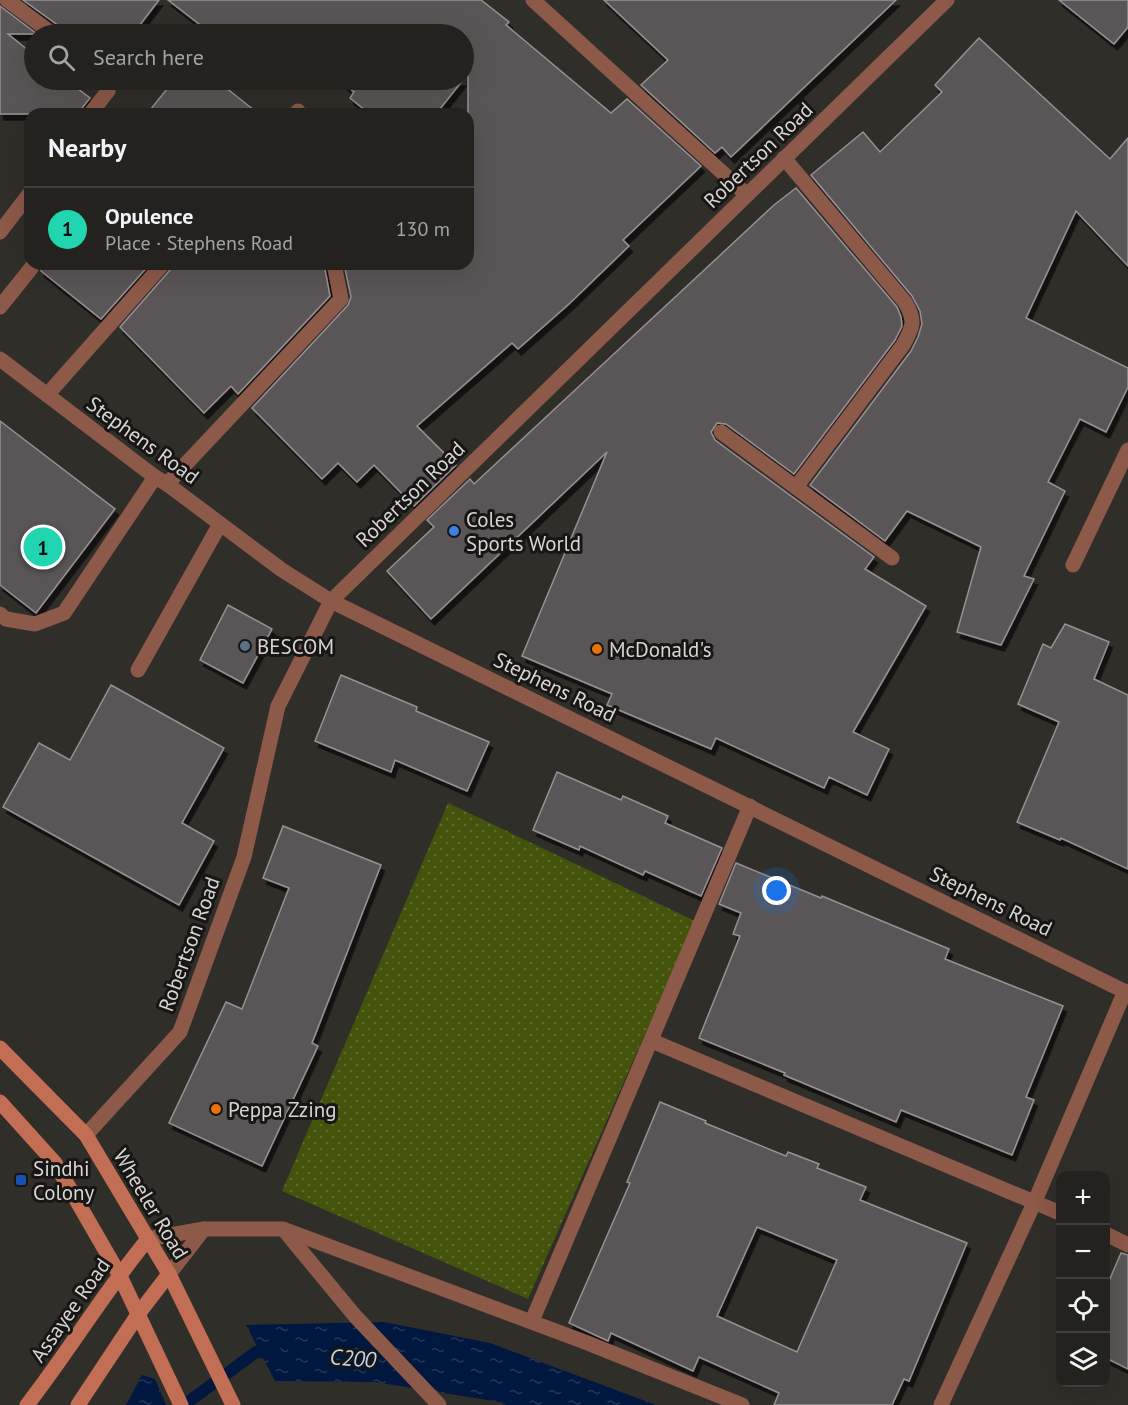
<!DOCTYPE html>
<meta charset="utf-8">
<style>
body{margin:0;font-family:"PT Sans",sans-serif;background:#2c2a28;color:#f1f3f6}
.controls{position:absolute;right:18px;bottom:18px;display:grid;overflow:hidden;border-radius:12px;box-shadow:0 6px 24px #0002}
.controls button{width:54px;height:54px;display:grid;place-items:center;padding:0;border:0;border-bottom:2px solid #413f3d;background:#24221f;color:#f1f3f6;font:30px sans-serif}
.you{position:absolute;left:777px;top:891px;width:21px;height:21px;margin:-15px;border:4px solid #fff;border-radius:50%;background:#1a73e8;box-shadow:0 0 0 9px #1a73e833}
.badge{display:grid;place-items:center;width:39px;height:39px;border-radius:50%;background:#20d5b0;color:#111;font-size:20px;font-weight:700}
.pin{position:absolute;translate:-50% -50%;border:3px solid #fff;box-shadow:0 2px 6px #0006}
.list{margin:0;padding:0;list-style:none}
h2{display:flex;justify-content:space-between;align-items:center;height:78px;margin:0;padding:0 24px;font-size:26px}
h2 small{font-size:20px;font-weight:400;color:#a3a4a4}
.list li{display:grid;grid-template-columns:39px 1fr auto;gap:18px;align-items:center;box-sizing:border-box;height:84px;padding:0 24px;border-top:2px solid #413f3d}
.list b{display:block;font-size:22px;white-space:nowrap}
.list p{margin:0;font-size:20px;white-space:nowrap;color:#a3a4a4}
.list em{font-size:20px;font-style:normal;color:#a3a4a4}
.icon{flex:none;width:33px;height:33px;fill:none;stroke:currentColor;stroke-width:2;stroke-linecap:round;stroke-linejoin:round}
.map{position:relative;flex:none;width:1128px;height:1405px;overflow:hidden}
.search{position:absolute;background:#24221f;box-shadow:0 6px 24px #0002;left:24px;top:24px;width:450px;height:66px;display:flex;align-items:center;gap:15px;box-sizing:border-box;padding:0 21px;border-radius:33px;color:#a3a4a4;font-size:22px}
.panel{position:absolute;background:#24221f;box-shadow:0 6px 24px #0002;left:24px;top:108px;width:450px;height:162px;border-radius:18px}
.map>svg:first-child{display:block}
.grass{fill:url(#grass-dots)}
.water{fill:url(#water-ripples)}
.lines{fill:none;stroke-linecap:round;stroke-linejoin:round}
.stream{stroke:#00173f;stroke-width:12}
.building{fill:#5a5457;stroke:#979194;stroke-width:1.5;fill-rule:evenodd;filter:url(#shadow)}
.service{stroke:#8d5948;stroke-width:15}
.minor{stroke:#8d5948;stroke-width:15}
.tertiary{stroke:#8d5948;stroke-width:15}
.secondary{stroke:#c16e54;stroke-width:15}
.shop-dot{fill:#3f7fe0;stroke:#171614;stroke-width:2}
.service-dot{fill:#5c6f8a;stroke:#171614;stroke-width:2}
.food-dot{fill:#e8710a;stroke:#171614;stroke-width:2}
.transit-dot{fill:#1a4fb4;stroke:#171614;stroke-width:2}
.labels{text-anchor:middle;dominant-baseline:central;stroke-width:6;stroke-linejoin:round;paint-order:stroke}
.street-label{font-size:21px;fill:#d7d5d2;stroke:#171614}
.poi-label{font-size:21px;fill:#d7d5d2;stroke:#171614;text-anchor:start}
.water-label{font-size:22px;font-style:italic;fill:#bbd3f5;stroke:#171614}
</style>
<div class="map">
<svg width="1128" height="1405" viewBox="0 0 1128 1405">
<defs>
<pattern id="grass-dots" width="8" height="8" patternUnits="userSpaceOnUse" patternTransform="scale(1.5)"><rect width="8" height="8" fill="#43530b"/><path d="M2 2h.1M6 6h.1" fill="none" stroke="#5d6b2e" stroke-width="1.8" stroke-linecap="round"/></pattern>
<pattern id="water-ripples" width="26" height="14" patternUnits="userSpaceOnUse" patternTransform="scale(1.5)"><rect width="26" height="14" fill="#00173f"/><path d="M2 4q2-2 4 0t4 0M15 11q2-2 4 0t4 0" fill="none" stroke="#24385a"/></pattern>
<filter id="shadow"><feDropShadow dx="3.5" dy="6" stdDeviation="0" flood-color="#0009"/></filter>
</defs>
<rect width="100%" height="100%" fill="#302e29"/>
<path class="grass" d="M448 803 695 921 528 1299 282 1191Z"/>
<g class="water">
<path d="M384 1322 490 1343 656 1405H506L500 1402 375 1382 275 1381 246 1325Z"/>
<path d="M142 1375 155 1379 166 1405H126Z"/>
</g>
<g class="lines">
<path class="stream" d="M184 1405 256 1352 276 1353"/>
</g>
<g class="building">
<path d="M23 0H159L133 34H63L59 26Z"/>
<path d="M168 0H481L509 22 506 25 611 113 627 99 701 166 623 240 629 246 569 304 518 349 512 343 417 426 456 465 414 506 374 465 357 482 338 463 322 479 252 408 348 305 351 297 344 264H468V74L464 79V34H212Z"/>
<path d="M604 0H896L731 157 722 147 715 153 641 85 668 60Z"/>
<path d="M1059 0H1128V27L1114 44Z"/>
<path d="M0 6 37 34H8L34 55V80H66L90 98 82 108 80 114H0Z"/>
<path d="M979 38 1110 159 1128 138V266L1076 211 1026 318 1128 368V387L1106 432 1080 419 1048 482 1065 491 1024 576 1034 579 1001 645 957 632 981 547 907 511 885 541 810 485 911 351 918 337 922 324 920 311 912 296 811 175 863 132 880 152 942 92 935 85Z"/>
<path d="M174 80H216L259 114H147Z"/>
<path d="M339 80H463L436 114H370L350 98 354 92Z"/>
<path d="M796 188 897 307 901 317 902 326 895 340 794 474 726 424 717 423 711 432 715 440 874 557 865 569 926 606 853 732 889 749 867 795 829 777 824 788 716 738 711 749 607 705 612 694 522 656 607 452 431 619 387 571 434 527 427 520 470 479 474 484 715 260 774 205Z"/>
<path d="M41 264H150L101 319 41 271Z"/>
<path d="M173 264H324L330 296 238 394 231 386 204 413 120 327 170 270Z"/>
<path d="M0 421 115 509 36 613 0 585Z"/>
<path d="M228 605 272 629 243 683 200 660Z"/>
<path d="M1065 624 1109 642 1094 679 1128 695V869L1061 838 1060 840 1017 822 1059 722 1018 704 1043 644 1051 648Z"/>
<path d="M341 675 417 707 416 711 489 742 467 791 395 760 391 772 315 741Z"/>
<path d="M111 685 224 748 182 823 214 841 179 905 3 807 39 743 70 760Z"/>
<path d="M557 772 621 800 623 796 668 816 665 823 722 848 701 896 645 871 643 875 580 846 579 850 533 830Z"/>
<path d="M283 826 381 865 312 1043 318 1046 262 1166 169 1123 226 1002 242 1009 289 888 263 878Z"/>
<path d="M736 863 821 898 822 896 949 949 945 959 1063 1006 1026 1097 1034 1100 1012 1155 901 1110 896 1122 784 1075 785 1073 699 1038 740 936 733 934 741 913 719 904Z"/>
<path d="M660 1102 706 1121 705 1123 786 1156 788 1152 819 1164 817 1168 866 1187 860 1200 967 1243 909 1381 904 1379 892 1405H774L779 1393 699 1357 693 1371 611 1333 608 1341 569 1323 630 1183 627 1182ZM757 1227 837 1260 797 1352 717 1316Z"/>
<path d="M1121 1253 1128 1255V1369L1106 1358V1288Z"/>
</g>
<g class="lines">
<g class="service">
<path d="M7 0 53 34"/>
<path d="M90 114 108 91 103 80"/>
<path d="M295 114 298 111"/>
<path d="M0 232 30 193"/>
<path d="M0 307 32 267"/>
<path d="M47 395 163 264"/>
<path d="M167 484 341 299 334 264"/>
<path d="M138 670 220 524"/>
</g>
<g class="minor">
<path d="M533 0 747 195"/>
<path d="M784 158 905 302C916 321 913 327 903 345L796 487"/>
<path d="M0 359 155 477 167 484 282 570 331 601 1128 993"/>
<path d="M721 432 892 558"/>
<path d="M1073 565 1128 450"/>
<path d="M0 614 6 619 35 624 64 613 155 477"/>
<path d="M652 1041 1060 1213"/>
<path d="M284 1230 355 1316 439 1405"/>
<path d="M1106 1234 1128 1245"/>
<path d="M148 1239 204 1229H283L585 1342 742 1405"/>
<path d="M169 1274 204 1229"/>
<path d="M532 1321 750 806"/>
<path d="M941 1405 1035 1201 1125 991"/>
</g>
<path class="tertiary" d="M86 1135 180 1032 244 857 278 706 331 601 947 0"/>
<g class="secondary">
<path d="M0 1048 86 1135 169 1274 233 1405"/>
<path d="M0 1102 55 1163 119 1274 181 1405"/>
<path d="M27 1405C69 1351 104 1292 148 1239"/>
<path d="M78 1405 139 1313 169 1274"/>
</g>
</g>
<circle class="shop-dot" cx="454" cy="531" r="6"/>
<circle class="service-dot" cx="245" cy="646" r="6"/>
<g class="food-dot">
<circle cx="597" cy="649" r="6"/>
<circle cx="216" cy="1109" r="6"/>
</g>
<rect class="transit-dot" x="15" y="1174" width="12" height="12" rx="3"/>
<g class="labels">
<g class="street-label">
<text transform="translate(758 155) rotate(-44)">Robertson Road</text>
<text transform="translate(143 440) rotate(36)">Stephens Road</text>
<text transform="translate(410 494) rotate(-44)">Robertson Road</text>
<text transform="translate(555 687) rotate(26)">Stephens Road</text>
<text transform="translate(991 901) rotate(26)">Stephens Road</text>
<text transform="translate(189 944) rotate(-70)">Robertson Road</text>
<text transform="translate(151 1204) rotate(59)">Wheeler Road</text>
<text transform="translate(70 1310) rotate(-55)">Assayee Road</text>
</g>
<g class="poi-label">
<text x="466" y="519">Coles<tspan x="466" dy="24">Sports World</tspan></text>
<text x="257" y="646">BESCOM</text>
<text x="609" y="649">McDonald's</text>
<text x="228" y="1109">Peppa Zzing</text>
<text x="33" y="1168">Sindhi<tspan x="33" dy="24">Colony</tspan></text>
</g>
<g class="water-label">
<text transform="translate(353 1358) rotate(4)">C200</text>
</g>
</g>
</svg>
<div class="controls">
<button>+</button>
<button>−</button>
<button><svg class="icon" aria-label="locate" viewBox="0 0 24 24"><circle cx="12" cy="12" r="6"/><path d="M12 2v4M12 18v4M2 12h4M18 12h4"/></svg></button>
<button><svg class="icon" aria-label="layers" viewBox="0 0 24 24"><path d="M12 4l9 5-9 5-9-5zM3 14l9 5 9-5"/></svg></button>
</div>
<div class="you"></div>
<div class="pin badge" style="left:43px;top:547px">1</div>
<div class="search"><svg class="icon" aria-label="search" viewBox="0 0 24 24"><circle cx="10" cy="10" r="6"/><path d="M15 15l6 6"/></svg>Search here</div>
<section class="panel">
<h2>Nearby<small></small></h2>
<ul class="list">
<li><span class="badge">1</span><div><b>Opulence</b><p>Place · Stephens Road</p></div><em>130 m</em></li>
</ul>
</section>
</div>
